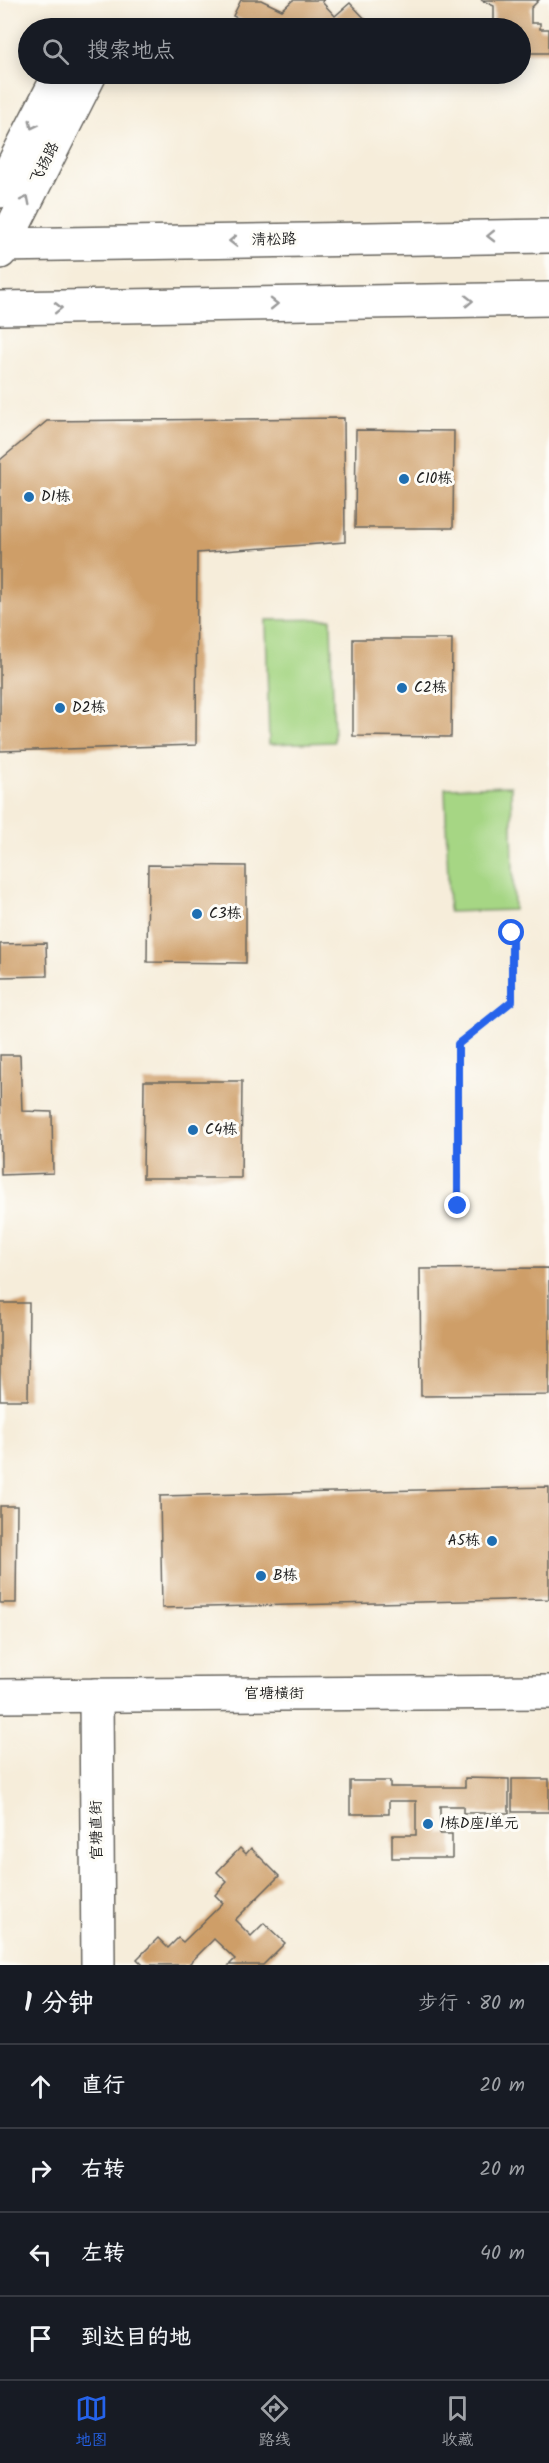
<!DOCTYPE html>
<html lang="zh">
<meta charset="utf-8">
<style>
body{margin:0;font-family:Kalam,"LXGW WenKai TC",sans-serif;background:#242831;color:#f1f3f6}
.stop{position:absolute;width:18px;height:18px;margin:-14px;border:4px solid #2563eb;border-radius:50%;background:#fff}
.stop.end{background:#2563eb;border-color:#fff;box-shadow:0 2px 6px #0008}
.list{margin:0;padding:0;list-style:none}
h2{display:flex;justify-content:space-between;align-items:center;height:78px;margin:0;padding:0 24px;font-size:26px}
h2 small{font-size:20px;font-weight:400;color:#9ea1a6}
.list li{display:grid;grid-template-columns:39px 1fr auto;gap:18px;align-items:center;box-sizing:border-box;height:84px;padding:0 24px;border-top:2px solid #363941}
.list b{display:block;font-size:22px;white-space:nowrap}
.list em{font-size:20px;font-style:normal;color:#9ea1a6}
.icon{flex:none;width:33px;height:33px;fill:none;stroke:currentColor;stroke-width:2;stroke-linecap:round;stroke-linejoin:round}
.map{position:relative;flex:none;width:549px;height:1965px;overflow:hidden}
.search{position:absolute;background:#171b24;box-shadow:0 3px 15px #0003;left:18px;right:18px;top:18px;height:66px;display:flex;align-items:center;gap:15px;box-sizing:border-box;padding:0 21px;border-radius:33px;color:#9ea1a6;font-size:22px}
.sheet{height:414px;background:#171b24}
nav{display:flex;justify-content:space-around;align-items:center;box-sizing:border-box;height:84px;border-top:2px solid #363941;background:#171b24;font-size:16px;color:#9ea1a6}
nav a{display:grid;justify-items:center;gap:3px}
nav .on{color:#2563eb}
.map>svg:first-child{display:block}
.green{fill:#a6d684;stroke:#617950;stroke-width:1.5}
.building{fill:#ce9e68}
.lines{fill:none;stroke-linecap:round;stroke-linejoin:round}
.minor-casing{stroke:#68655e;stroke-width:36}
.path{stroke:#68655e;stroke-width:4;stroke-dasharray:4.5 4.5;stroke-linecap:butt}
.minor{stroke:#fff;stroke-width:33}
.oneway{stroke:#999}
.route{stroke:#2563eb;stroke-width:8}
.poi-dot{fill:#1f6fb2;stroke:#fdfcf7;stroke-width:2}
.labels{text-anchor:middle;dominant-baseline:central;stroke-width:6;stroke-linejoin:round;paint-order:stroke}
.street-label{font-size:15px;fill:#1c1c1c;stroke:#fdfcf7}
.poi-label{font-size:15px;fill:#1c1c1c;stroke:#fdfcf7;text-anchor:start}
</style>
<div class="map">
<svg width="549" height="1965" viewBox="0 0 549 1965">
<rect width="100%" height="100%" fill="#fdfcf7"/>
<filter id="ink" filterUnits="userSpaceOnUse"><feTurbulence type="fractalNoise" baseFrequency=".0167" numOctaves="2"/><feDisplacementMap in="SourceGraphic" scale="12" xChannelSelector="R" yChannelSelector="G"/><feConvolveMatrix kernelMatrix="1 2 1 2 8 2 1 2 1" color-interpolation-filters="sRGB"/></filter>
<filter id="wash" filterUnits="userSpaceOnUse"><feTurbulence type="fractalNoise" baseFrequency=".008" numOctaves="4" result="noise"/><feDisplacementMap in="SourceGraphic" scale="24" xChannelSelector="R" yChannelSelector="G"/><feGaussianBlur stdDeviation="1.35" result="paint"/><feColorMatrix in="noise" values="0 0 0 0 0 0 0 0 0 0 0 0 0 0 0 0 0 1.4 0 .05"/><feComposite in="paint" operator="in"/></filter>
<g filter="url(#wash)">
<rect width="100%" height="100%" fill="#f6edda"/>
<g class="green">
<path d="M331 619 334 742 269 744 266 620Z"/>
<path d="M511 786 514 910 449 912 445 788Z"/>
</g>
<g id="blocks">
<g class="building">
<path d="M241 0H261L282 10 293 0H324L322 2 335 16 350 3 370 24 365 28H336L328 21 320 28H257L233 16Z"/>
<path d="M481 0H539L531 8V23H540V29H549V53H520V28H480V23H494V6Z"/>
<path d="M250 74H335V78L250 77Z"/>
<path d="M344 418 345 542 197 553 196 745 0 751V460L47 421Z"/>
<path d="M356 430 454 431 453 528H355Z"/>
<path d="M353 639H452L451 737 353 736Z"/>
<path d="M148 865 246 866V963L147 962Z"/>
<path d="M46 943 47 976 0 977V944Z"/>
<path d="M0 1055H20L22 1111 52 1112 53 1173 1 1175Z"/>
<path d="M144 1081H242L241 1178H143Z"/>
<path d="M549 1268V1395L421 1396 420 1269Z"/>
<path d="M0 1303H29L28 1400H0Z"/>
<path d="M549 1487V1599L162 1608 160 1496Z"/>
<path d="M0 1506H17L16 1603H0Z"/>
<path d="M465 1778 509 1779V1813H463V1806H440V1834H452V1858H392V1835H416V1801H389V1814H350V1781H390V1787H465Z"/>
<rect x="512" y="1779" width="37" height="33"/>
<path d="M240 1848 246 1854 251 1848 279 1876 235 1920 251 1936 264 1923 285 1943 263 1965H229L235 1959 214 1939 188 1965H143L137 1959 158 1938 168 1948 178 1938 183 1942 223 1903 215 1895 227 1882 217 1872Z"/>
</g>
</g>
</g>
<g filter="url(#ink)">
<use href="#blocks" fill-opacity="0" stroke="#68655e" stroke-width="1.5"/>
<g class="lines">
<defs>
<g id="minor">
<path d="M0 191 60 74"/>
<path d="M0 245 549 236"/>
<path d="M0 252 90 74"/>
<path d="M0 308 549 299"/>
<path d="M96 1695 98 1965"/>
<path d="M0 1696 549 1692"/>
</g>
</defs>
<use href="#minor" class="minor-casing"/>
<path class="path" d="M458 1206V1044L512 1001V933"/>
<use href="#minor" class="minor"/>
</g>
<defs><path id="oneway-chevron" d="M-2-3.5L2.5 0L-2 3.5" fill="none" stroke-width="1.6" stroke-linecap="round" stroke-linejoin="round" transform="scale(1.5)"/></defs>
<g class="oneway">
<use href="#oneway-chevron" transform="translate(33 125) rotate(117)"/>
<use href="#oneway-chevron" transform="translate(26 200) rotate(-63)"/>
<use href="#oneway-chevron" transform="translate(491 236) rotate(179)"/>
<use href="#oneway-chevron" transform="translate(233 241) rotate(179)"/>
<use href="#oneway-chevron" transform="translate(469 301) rotate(-1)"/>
<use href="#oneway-chevron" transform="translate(274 304) rotate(-1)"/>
<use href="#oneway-chevron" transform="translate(58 308) rotate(-1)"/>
</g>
</g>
<g class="lines" filter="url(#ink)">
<path class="route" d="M458 1206V1044L512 1001V933"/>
</g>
<g class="poi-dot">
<circle cx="404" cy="479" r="6"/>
<circle cx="29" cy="497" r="6"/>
<circle cx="402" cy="688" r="6"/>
<circle cx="60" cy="708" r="6"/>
<circle cx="197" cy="914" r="6"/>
<circle cx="193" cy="1130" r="6"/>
<circle cx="492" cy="1541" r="6"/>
<circle cx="261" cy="1576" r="6"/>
<circle cx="428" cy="1824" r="6"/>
</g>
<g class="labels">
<g class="street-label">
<text transform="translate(45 163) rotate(-63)">飞扬路</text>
<text transform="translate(274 240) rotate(-1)">清松路</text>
<text x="274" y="1694">官塘横街</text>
<text transform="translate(97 1830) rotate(-91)">官塘直街</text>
</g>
<g class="poi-label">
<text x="416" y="479">C10栋</text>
<text x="41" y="497">D1栋</text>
<text x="414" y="688">C2栋</text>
<text x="72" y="708">D2栋</text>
<text x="209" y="914">C3栋</text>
<text x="205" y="1130">C4栋</text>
<text x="480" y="1541" text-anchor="end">A5栋</text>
<text x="273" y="1576">B栋</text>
<text x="440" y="1824">1栋D座1单元</text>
</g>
</g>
</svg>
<div class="stop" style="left:512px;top:933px"></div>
<div class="stop end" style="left:458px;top:1206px"></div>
<div class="search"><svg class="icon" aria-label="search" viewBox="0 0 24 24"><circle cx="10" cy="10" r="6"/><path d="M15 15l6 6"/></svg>搜索地点</div>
</div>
<section class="sheet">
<h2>1 分钟<small>步行 · 80 m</small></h2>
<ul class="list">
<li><svg class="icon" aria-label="ahead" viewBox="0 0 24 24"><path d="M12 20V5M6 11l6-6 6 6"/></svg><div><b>直行</b></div><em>20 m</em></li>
<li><svg class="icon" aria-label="right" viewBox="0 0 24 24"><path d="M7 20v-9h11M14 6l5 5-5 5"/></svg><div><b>右转</b></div><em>20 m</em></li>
<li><svg class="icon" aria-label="left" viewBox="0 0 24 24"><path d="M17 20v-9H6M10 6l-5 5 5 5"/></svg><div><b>左转</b></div><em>40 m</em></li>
<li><svg class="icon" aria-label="arrive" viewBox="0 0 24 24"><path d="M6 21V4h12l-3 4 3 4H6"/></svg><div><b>到达目的地</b></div></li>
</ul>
</section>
<nav>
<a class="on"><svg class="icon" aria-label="map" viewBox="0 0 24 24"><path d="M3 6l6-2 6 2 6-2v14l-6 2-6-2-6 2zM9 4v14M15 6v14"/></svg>地图</a>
<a><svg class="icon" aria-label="directions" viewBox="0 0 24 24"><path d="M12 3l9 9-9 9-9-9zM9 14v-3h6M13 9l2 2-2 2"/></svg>路线</a>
<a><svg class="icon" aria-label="saved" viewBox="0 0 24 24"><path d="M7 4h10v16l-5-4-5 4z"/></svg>收藏</a>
</nav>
